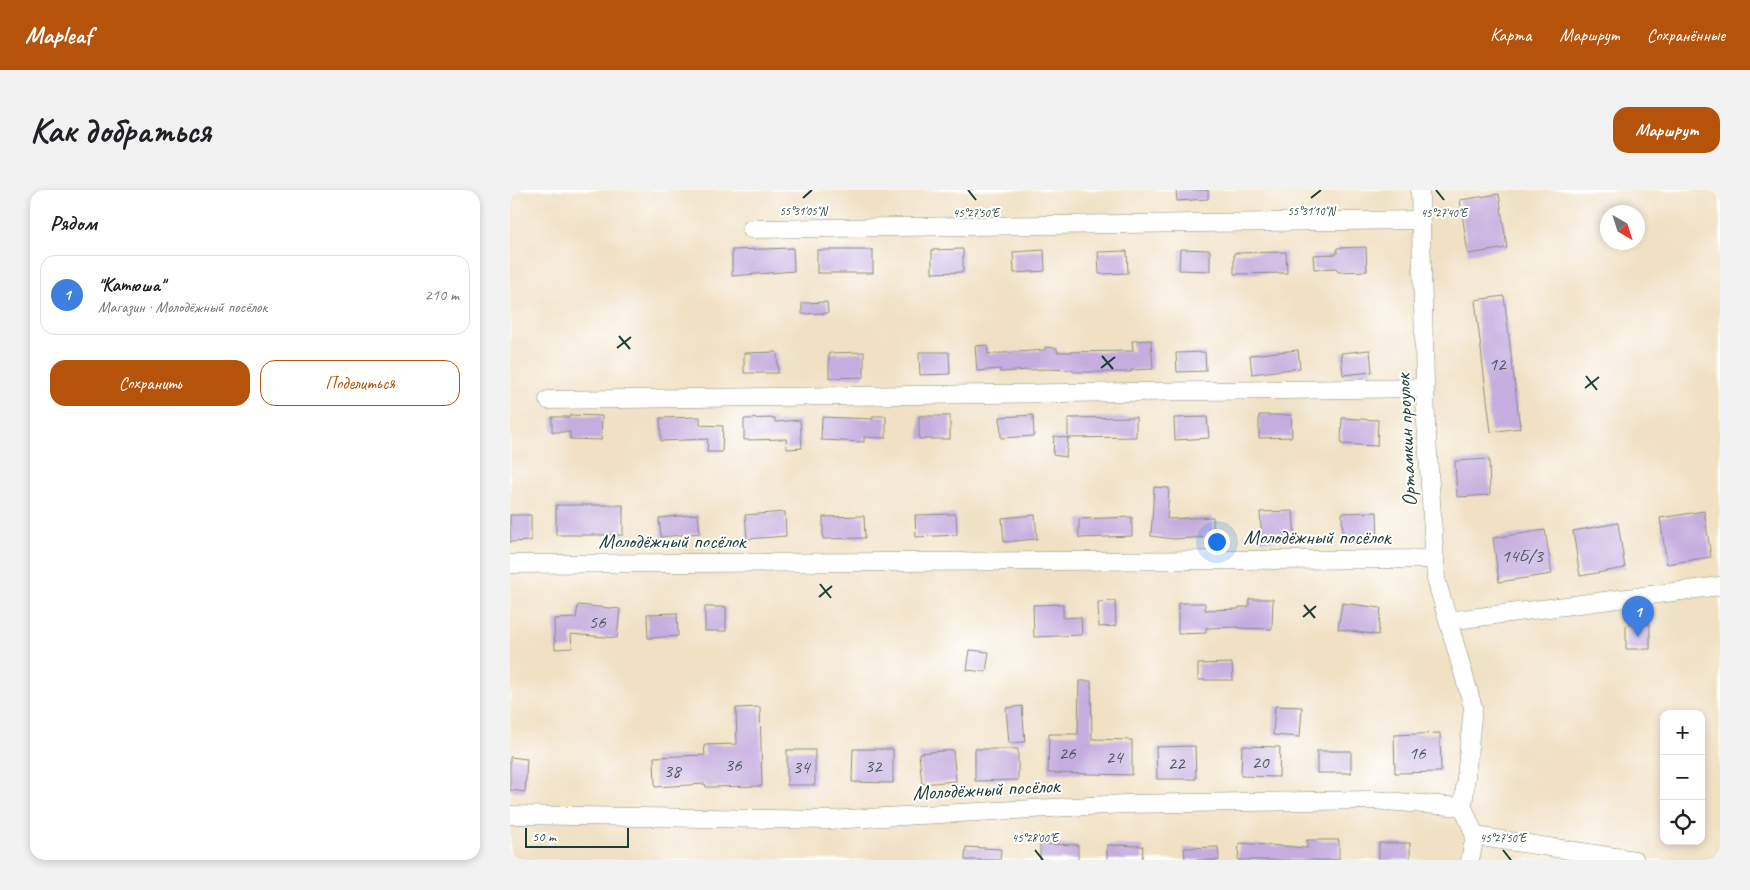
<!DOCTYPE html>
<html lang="ru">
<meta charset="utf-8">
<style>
body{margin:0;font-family:Caveat,sans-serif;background:#f2f2f2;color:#202124}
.controls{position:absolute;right:15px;bottom:15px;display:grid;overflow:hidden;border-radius:10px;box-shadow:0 2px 8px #0003}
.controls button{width:45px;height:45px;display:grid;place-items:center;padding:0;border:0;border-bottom:1px solid #e0e0e0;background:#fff;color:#202124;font:25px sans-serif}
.compass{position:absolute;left:1090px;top:15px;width:45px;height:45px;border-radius:50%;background:#fff;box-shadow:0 2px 8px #0003;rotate:141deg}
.scale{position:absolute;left:15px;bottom:12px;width:104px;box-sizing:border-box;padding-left:5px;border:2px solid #1f3d34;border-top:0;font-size:14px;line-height:18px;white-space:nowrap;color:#1f3d34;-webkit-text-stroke:4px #fff;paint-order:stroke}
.you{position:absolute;left:706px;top:351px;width:18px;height:18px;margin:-12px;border:4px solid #fff;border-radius:50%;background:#1a73e8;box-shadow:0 0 0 8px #1a73e833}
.badge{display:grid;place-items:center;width:32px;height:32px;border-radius:50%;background:#b45309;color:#fff;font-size:16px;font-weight:700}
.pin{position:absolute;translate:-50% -41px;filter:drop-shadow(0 1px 2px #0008)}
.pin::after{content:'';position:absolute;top:26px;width:18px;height:15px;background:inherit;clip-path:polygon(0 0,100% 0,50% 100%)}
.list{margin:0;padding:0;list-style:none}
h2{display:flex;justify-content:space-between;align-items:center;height:65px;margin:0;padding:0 20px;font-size:21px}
h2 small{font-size:16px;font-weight:400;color:#757577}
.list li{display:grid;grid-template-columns:32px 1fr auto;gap:15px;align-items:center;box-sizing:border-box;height:80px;margin:0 10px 10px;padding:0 10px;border:1px solid #e0e0e0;border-radius:15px}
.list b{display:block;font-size:19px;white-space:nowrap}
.list p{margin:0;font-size:16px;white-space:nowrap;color:#757577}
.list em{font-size:16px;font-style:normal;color:#757577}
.actions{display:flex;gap:10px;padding:15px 20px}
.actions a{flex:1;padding:11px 0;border:1px solid #b45309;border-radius:15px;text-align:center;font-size:18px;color:#b45309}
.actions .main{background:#b45309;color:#fff}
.icon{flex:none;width:28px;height:28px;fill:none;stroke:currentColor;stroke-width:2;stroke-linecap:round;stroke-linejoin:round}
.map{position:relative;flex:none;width:1210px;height:670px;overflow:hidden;border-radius:15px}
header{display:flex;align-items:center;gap:30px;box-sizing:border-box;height:70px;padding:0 25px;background:#b45309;color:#fff}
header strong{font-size:24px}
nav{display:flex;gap:28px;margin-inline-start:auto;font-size:18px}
.intro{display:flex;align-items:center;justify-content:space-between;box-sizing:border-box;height:120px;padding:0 30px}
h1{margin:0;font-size:35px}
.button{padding:12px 22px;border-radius:15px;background:#b45309;color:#fff;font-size:18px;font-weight:700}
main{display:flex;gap:30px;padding:0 30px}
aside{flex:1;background:#fff;border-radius:15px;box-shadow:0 2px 8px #0003}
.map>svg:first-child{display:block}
.building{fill:#c5aedf}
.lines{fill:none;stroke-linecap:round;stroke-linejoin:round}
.minor-casing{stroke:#888f7c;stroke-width:19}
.minor{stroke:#fff;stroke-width:18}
.ticks{fill:none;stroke:#1f3d34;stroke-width:2}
.labels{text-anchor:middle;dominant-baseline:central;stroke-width:4;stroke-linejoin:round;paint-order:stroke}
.number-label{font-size:19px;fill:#48595f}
.street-label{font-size:21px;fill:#1f3d34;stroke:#fff}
.ticks-label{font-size:12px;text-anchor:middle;fill:#1f3d34;stroke:#fff;stroke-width:4;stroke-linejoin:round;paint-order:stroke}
</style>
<header>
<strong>Mapleaf</strong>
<nav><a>Карта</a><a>Маршрут</a><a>Сохранённые</a></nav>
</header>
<div class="intro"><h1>Как добраться</h1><a class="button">Маршрут</a></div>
<main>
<aside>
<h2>Рядом<small></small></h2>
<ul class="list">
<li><span class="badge" style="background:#3f7fe0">1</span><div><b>&quot;Катюша&quot;</b><p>Магазин · Молодёжный посёлок</p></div><em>210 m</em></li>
</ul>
<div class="actions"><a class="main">Сохранить</a><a>Поделиться</a></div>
</aside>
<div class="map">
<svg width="1210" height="670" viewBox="0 0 1210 670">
<rect width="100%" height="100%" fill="#fff"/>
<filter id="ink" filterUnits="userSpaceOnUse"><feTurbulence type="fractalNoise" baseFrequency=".02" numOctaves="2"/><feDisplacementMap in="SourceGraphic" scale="10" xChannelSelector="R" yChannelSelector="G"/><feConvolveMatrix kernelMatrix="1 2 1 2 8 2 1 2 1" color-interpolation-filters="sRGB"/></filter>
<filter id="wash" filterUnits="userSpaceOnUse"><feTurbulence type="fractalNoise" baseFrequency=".0096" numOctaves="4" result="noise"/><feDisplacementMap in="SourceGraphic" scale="20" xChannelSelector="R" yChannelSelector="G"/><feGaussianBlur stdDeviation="1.12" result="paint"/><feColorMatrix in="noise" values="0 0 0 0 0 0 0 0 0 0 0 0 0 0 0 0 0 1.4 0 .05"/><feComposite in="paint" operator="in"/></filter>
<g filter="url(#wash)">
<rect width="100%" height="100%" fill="#f0e1c4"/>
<g id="blocks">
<g class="building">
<path d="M666 0H698V9L667 11Z"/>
<path d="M989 4 997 58 958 64 950 10Z"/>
<path d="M856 57 857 81 828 82 827 78 804 79 803 65 827 64V58Z"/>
<path d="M283 58 284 81 222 86V60Z"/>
<path d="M453 59V82L422 83V60Z"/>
<path d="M670 59 700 60V81L669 80Z"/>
<rect x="307" y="60" width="56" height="23"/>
<path d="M534 60 535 81 504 83 503 62Z"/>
<path d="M617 61 618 83 589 84 588 62Z"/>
<path d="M776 62 777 83 724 84V63Z"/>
<path d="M994 106 1010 238 981 242 965 110Z"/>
<path d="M317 112 318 123 292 124V113Z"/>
<path d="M641 150 643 179 621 180V182H563V180L534 179 490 182V179L467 181 465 156 477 155 478 164 535 160V157L547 158V162L623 161 622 151Z"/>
<path d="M788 160 790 178 742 184 740 165Z"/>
<path d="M860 160 862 182 833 185 831 163Z"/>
<path d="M267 162 268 183H234V163Z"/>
<path d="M354 162V187L319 188V163Z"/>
<path d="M409 162H439L440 184 410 185Z"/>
<path d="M695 162 696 181 667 182 666 163Z"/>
<path d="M60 225 92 226 91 250 60 249V242H42V227H60Z"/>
<path d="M523 225 524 246 491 248 490 227Z"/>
<path d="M749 225H781L782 247 749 248Z"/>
<path d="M363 226H376V248L354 247V252L311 250 312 227 363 229Z"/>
<rect x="409" y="226" width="31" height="23"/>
<path d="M190 227V235L213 236 212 262H197L198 249 151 251 150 228Z"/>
<path d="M626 227V247L558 248V228Z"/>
<path d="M697 227 699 248 665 250 664 228Z"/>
<path d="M265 228V232L290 230 292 258 277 259 276 249 234 250V229Z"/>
<path d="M832 228 868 230 867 256 831 254Z"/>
<path d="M544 246 558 248 556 267 543 265Z"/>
<path d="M979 269 980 305 947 307 945 271Z"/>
<path d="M644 297 659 298 657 329 703 327V347L663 349 641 346Z"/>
<rect x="46" y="315" width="67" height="30"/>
<path d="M783 321 785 349 752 351 750 322Z"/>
<path d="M1194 321 1201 367 1157 374 1150 328Z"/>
<path d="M275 322 276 346 237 349 235 325Z"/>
<path d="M867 322 868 351 833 352 832 323Z"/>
<path d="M188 324 190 343 151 347 149 328Z"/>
<path d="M446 324 447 345 406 347 405 325Z"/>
<path d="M0 325H21V351L0 352Z"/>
<path d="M525 325 527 349 494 352 492 328Z"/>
<path d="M354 326 355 348 313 349V327Z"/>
<path d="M622 327V346L569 348V329Z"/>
<path d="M1108 333 1115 378 1070 386 1063 341Z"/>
<path d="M1035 340 1042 384 989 392 983 348Z"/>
<path d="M739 409H763L762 439 729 438V437L696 438V443L668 444V413H695V420L729 419V417H739Z"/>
<path d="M605 411 606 436 589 437 588 412Z"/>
<path d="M832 413 871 418 868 445 828 439Z"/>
<path d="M553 414V428L571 427 572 445 524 447 523 415Z"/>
<path d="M68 415 110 419 107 448 61 444 62 458 45 459 44 429 66 428Z"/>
<rect x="195" y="417" width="21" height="24"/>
<path d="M167 423 168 446 138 448 137 424Z"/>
<path d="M1140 434V459H1116V435Z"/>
<path d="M460 460 479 462 476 482 457 480Z"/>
<path d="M722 473 723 490H688V474Z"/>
<path d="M569 491H581L582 549 622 550V585L538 583 539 544H568Z"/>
<path d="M512 516 515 552 499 553 496 518Z"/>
<path d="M765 516 792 517 790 547 763 545Z"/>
<path d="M250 517 252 596 196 597 195 594 145 597 144 567 195 565 194 555 227 554 226 518Z"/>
<path d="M930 543 931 582 885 583 884 545Z"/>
<path d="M685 556 686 589H647L646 557Z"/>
<path d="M732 556 770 557 769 587 731 586Z"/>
<path d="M343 559H383V593L342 592Z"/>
<path d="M465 559H508V590L465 591Z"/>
<rect x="277" y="560" width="28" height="35"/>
<path d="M443 560 446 591 412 594 409 563Z"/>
<rect x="807" y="561" width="34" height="22"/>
<path d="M0 567 17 569 15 602 0 600Z"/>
<path d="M797 650H829V670H728L729 653 797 658Z"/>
<rect x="869" y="653" width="31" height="17"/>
<path d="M530 654 568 655V670H530Z"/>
<path d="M597 655 633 656 632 670H597Z"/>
<path d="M456 657 491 659 490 670H455Z"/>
<path d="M708 657 709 670H675L674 658Z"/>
</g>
</g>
</g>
<g filter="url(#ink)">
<use href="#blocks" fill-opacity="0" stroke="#888f7c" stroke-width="1"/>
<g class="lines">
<defs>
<g id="minor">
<path d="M910 0 916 232 926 389 963 517 953 617 965 646 960 670"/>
<path d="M241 39 910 30"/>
<path d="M38 210 915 198"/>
<path d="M0 374 925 369"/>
<path d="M938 431 1210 396"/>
<path d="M0 625 318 630 616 614 862 610 953 617"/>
<path d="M965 646 1125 670"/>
</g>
</defs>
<use href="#minor" class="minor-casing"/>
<use href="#minor" class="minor"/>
</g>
</g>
<path class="ticks" d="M458 0 466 10M926 0 934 10M293 8 302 0M801 8 811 0M109 146 120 159M107 158 121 147M592 166 603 179M591 178 605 167M1076 186 1087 200M1075 198 1089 187M310 394 321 408M309 407 322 396M794 415 805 428M793 427 806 416M525 660 533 670M993 660 1001 670"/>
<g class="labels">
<g class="number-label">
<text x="987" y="174">12</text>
<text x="1012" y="366">14Б/3</text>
<text x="87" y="432">56</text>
<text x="557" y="563">26</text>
<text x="907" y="563">16</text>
<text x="604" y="567">24</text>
<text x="750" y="572">20</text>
<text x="666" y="573">22</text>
<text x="223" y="575">36</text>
<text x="363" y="576">32</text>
<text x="291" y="577">34</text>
<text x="162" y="581">38</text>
</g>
<g class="street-label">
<text transform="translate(896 250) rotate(-93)">Ортамкин проулок</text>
<text x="807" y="347">Молодёжный посёлок</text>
<text x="162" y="351">Молодёжный посёлок</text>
<text transform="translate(476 599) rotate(-3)">Молодёжный посёлок</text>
</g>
</g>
<g class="ticks-label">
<text x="801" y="25">55°31'10"N</text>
<text x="293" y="25">55°31'05"N</text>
<text x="466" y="27">45°27'50"E</text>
<text x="934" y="27">45°27'40"E</text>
<text x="525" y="652">45°28'00"E</text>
<text x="993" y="652">45°27'50"E</text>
</g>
</svg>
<div class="controls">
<button>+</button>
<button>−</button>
<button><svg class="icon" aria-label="locate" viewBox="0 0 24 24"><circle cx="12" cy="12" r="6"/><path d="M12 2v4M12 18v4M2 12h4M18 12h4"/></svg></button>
</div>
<svg class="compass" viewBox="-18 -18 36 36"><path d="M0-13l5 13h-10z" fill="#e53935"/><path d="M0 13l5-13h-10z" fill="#757577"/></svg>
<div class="scale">50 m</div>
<div class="you"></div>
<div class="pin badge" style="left:1128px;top:447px;background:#3f7fe0">1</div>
</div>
</main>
